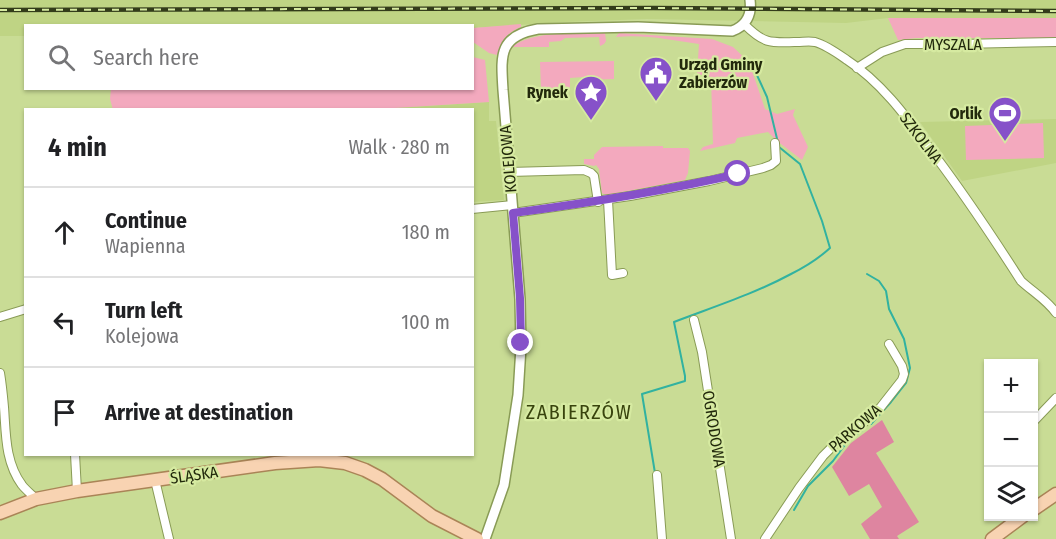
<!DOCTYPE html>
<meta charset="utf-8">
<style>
body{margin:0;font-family:"Fira Sans Condensed",sans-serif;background:#f2f2f2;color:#202124}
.controls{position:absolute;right:18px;bottom:18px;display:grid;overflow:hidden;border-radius:0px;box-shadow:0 2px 4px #0004}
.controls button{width:54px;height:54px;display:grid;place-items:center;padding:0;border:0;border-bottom:2px solid #e0e0e0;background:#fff;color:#202124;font:30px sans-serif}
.stop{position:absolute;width:18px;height:18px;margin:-14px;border:4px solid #8651c9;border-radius:50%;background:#fff}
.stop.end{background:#8651c9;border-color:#fff;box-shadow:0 2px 6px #0008}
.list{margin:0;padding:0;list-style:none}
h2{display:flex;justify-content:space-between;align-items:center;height:78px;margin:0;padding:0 24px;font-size:26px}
h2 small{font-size:20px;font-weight:400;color:#757577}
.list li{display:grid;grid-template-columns:39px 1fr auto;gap:18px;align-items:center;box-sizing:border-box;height:90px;padding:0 24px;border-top:2px solid #e0e0e0}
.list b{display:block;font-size:22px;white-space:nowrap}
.list p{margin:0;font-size:20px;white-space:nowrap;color:#757577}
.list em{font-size:20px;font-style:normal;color:#757577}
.icon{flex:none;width:33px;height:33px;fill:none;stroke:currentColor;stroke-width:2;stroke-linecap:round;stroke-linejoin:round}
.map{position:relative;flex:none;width:1056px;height:539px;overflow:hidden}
.search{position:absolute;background:#fff;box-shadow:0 2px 4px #0004;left:24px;top:24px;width:450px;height:66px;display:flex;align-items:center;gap:15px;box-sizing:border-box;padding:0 21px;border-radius:0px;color:#757577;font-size:22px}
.panel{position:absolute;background:#fff;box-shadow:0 2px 4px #0004;left:24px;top:108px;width:450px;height:348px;border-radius:0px}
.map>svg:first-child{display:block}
.built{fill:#bfd484}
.green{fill:#f3a9be}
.forest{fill:#de85a0}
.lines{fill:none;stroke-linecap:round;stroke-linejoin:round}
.stream{stroke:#31b2a0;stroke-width:2}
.minor-casing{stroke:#899b56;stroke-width:10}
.tertiary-casing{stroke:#899b56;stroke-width:12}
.primary-casing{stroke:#aa8457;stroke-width:15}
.minor{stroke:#fff;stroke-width:8}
.tertiary{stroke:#fff;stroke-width:9}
.primary{stroke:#f8d3b2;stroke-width:12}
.rail-casing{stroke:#333c1a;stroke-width:4.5}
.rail{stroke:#d6eaa1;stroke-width:2;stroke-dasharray:7;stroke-linecap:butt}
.route{stroke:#8651c9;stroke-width:8}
.labels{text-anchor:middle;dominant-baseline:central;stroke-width:4.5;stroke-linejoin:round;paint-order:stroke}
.street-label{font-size:16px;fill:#22290c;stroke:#d6eaa1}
.poi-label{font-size:16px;font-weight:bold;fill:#22290c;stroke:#d6eaa1;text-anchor:end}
.quarter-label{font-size:20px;letter-spacing:1.5px;fill:#38430d;stroke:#d6eaa1}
</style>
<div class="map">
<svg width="1056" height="539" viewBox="0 0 1056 539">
<rect width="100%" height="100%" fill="#c9dc95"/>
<g class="built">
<path d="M0 0H1056V18H888L846 23 647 19 564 22 473 28 472 26H26L25 36H0Z"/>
<path d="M489 102V121H496L504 200 473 202 472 110H363Z"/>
<path d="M1056 119V163L962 181 920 122Z"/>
</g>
<g class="green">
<path d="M888 18H1056V38H916L898 40Z"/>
<path d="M521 24V27C508 32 501 40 497 55L489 53 473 42V28Z"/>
<path d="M605 33 606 41 604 44 600 46 599 37 565 38 561 41 549 42V47H512C533 30 578 34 605 33Z"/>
<path d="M619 33 712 39 733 47 749 62 765 109 777 114 795 109 793 115 808 147 802 160 777 141 768 132 737 138 735 143 700 151 703 147 713 144 711 77 697 74 699 44C672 40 644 34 616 37Z"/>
<path d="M473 57 485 60 489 102 363 110H113L110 99 111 88H472Z"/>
<path d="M614 61V79L585 80 584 77 570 78V88L541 89 540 62Z"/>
<path d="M1043 123 1044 158 966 160 965 126Z"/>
<path d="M663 146V148H688L690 151 688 173 685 180 606 195 602 193 599 169 596 165 594 166 584 164V159H594V155L602 147Z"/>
</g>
<path class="forest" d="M882 420 894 442 876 453 919 522 897 536 899 539H870L861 524 882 507 869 484 849 496 832 467 851 443Z"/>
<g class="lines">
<g class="stream">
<path d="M867 274 879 281 886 291 889 309 904 339 910 368 906 383 891 402 871 424"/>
<path d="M655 473 642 394 685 381V376L674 322C713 307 754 294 791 274 805 267 818 259 830 248L822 221 800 164 779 147 767 97 750 60"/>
<path d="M794 510 808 486 833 461 847 442 865 428"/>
</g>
<defs>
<g id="minor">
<path d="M744 24C764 44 770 43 797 42 803 42 809 41 815 42 826 45 837 53 847 60 884 84 910 122 936 157 966 197 994 239 1021 281 1033 292 1047 300 1056 313"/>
<path d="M857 68 882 52 905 44H961L1056 42"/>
<path d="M509 172 584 170 591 173 594 176 598 202"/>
<path d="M608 200 612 275 623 273"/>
<path d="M472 209 512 205"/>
<path d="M513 213 630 196 709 181 763 168 771 165 776 161 775 143"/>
<path d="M0 317 26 309"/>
<path d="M694 320 702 352 731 539"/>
<path d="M0 373C2 385 3 396 4 407 6 434 5 462 22 485 26 490 31 494 36 499"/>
<path d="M1034 421 1056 398"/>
<path d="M75 454 77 491"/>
<path d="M657 475 662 539"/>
<path d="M155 480 169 539"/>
<path d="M765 539 799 488 823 456 841 438 866 421 880 408 902 380 904 374 902 366 889 344"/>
</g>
<path id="tertiary" d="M485 539 504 485 518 395 521 347 520 299 503 90C501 56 498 36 538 29L638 27 732 31C746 26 752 15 750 0"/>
<g id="primary">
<path d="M1034 509 1056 494"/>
<path d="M0 513 36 499 77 491 275 463 319 460 345 463 365 470 382 479 432 516 477 539"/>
<path d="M992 539 1023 516"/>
</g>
</defs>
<use href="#minor" class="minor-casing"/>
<use href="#tertiary" class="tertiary-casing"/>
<use href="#primary" class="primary-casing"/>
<use href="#minor" class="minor"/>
<use href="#tertiary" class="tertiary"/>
<use href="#primary" class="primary"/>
<defs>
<path id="rail" d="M0 10 653 8 1056 11"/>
</defs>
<use href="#rail" class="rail-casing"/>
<use href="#rail" class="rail"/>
</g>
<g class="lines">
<path class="route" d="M521 343 520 298 513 213C588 203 664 191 738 174"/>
</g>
<defs>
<symbol id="civic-pin" viewBox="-11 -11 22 30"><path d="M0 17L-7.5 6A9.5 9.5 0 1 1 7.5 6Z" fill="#8651c9" stroke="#d6eaa1"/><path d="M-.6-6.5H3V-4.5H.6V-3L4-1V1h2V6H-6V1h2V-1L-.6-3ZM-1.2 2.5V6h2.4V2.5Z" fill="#fff"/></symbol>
<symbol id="sight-pin" viewBox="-11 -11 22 30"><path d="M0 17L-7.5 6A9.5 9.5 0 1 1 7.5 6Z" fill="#8651c9" stroke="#d6eaa1"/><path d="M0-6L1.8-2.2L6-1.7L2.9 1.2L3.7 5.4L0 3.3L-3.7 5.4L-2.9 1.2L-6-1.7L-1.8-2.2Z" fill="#fff"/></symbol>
<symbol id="stadium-pin" viewBox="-11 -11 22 30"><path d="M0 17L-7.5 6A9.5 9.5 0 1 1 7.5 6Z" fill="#8651c9" stroke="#d6eaa1"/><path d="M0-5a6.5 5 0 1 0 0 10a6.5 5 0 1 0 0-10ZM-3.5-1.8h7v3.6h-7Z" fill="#fff"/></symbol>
</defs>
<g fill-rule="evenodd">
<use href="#civic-pin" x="637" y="54" width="38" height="52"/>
<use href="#sight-pin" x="572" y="73" width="38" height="52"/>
<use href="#stadium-pin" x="986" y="94" width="38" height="52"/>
</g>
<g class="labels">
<g class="street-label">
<text x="953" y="44">MYSZALA</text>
<text transform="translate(921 138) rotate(53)">SZKOLNA</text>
<text transform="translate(508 159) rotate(-95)">KOLEJOWA</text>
<text transform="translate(855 428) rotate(-41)">PARKOWA</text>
<text transform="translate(714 429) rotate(81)">OGRODOWA</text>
<text transform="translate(194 475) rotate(-8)">ŚLĄSKA</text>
</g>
<g class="poi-label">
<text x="679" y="64" text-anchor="start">Urząd Gminy<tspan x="679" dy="18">Zabierzów</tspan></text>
<text x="568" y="92">Rynek</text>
<text x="982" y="113">Orlik</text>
</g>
<g class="quarter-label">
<text x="579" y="412">ZABIERZÓW</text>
</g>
</g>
</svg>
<div class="controls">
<button>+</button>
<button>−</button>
<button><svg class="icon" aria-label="layers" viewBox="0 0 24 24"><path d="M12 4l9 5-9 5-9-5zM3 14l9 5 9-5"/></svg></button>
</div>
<div class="stop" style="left:738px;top:174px"></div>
<div class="stop end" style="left:521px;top:343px"></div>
<div class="search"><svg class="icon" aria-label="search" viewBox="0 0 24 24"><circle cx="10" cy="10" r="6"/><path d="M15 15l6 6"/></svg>Search here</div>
<section class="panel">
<h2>4 min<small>Walk · 280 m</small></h2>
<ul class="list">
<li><svg class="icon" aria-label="ahead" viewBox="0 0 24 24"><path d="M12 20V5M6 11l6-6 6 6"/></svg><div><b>Continue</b><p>Wapienna</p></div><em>180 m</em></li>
<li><svg class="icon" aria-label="left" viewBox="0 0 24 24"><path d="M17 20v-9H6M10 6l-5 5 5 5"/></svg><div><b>Turn left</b><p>Kolejowa</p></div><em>100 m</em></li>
<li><svg class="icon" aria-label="arrive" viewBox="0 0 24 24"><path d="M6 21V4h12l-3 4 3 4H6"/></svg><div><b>Arrive at destination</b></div></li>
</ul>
</section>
</div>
